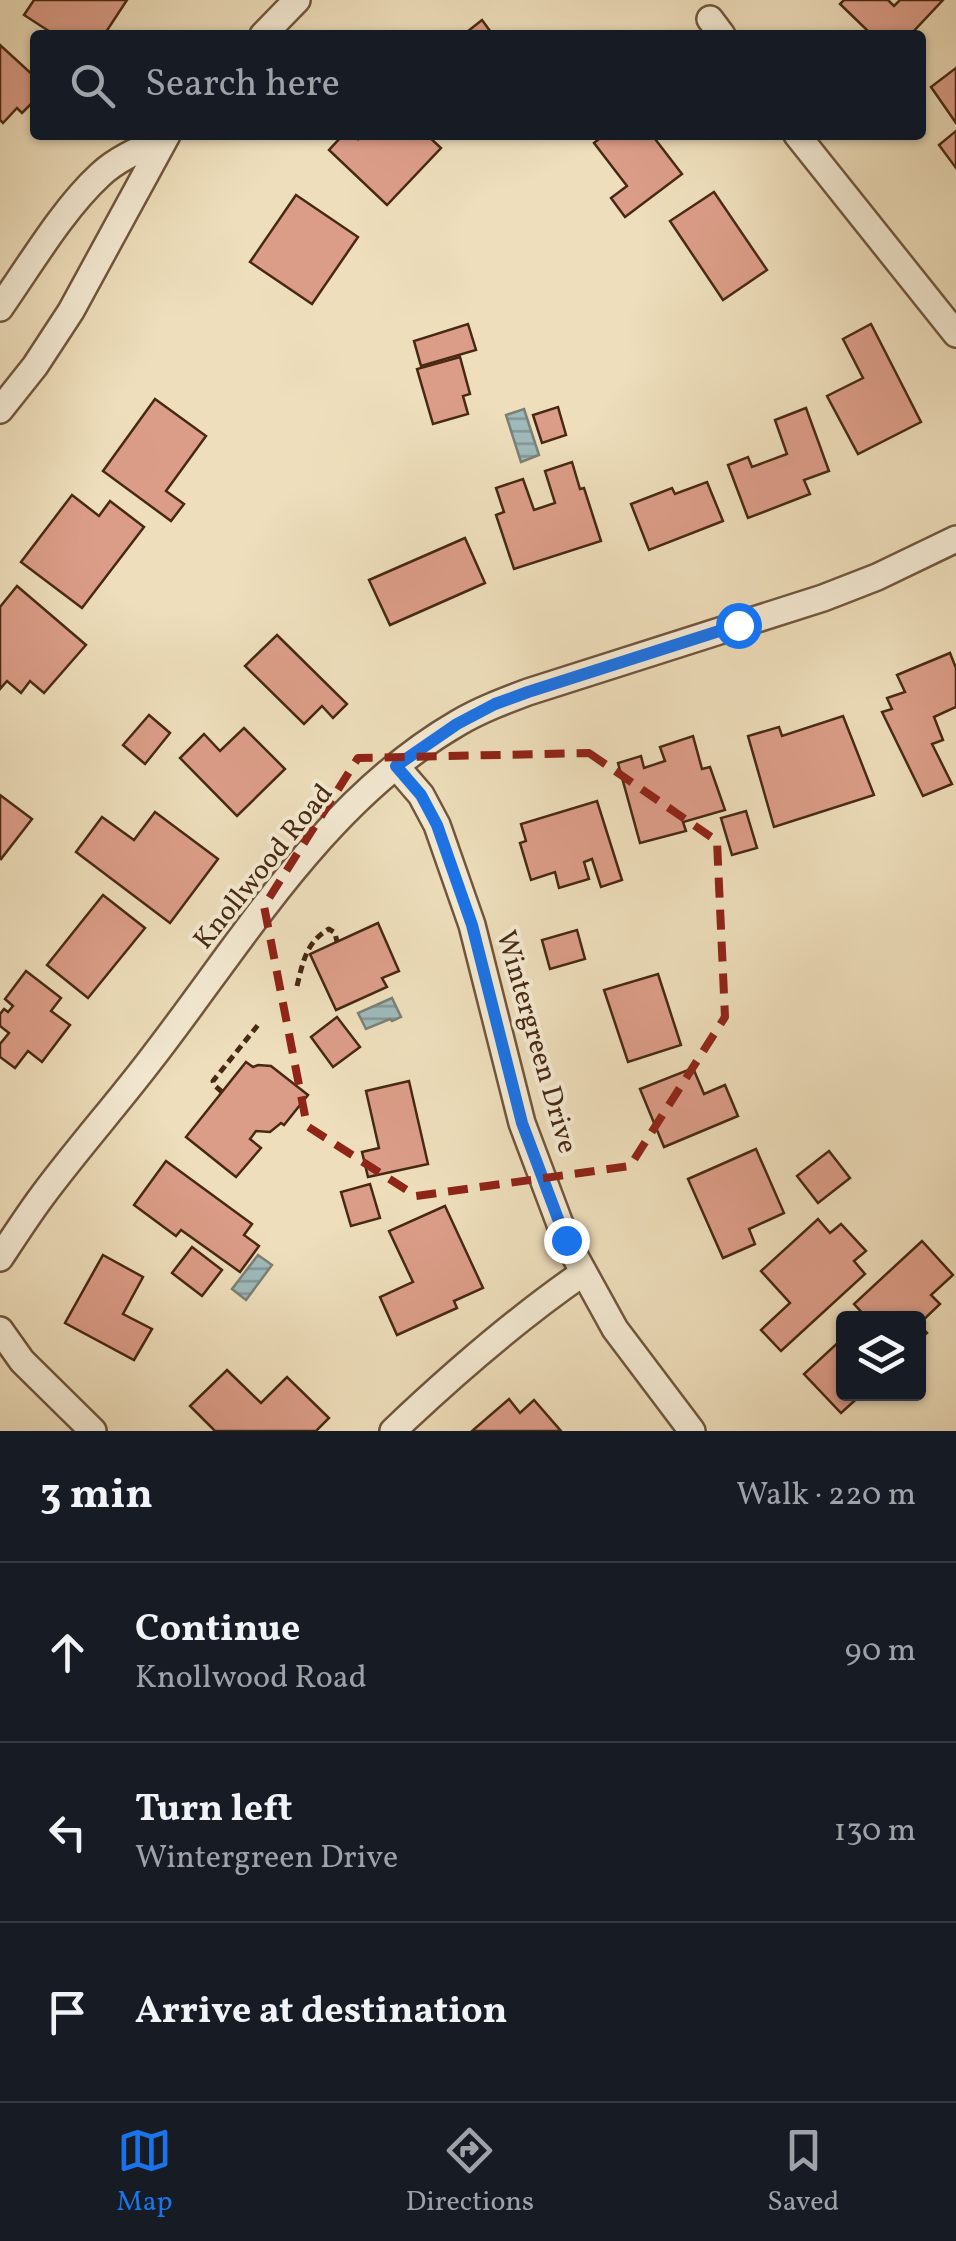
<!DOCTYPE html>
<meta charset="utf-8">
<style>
body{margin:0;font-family:Vollkorn,serif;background:#242831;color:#f1f3f6}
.controls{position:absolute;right:30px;bottom:30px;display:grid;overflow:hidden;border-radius:10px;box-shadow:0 2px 8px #0004}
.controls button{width:90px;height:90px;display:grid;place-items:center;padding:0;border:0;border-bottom:2px solid #363941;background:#171b24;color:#f1f3f6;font:50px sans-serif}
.stop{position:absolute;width:30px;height:30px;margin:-22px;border:8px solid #1a73e8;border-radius:50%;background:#fff}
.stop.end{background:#1a73e8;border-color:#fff;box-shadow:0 2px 10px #0008}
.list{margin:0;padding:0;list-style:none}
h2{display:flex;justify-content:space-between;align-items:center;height:130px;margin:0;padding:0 40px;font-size:42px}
h2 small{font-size:32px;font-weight:400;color:#9ea1a6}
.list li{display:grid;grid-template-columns:65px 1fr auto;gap:30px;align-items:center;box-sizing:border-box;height:180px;padding:0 40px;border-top:2px solid #363941}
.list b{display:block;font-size:38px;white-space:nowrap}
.list p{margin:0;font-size:32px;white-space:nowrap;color:#9ea1a6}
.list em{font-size:32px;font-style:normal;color:#9ea1a6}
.icon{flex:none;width:55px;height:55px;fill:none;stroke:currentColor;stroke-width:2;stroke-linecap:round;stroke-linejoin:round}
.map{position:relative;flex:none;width:956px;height:1431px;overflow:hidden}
.search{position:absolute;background:#171b24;box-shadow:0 2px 8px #0004;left:30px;right:30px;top:30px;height:110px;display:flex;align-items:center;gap:25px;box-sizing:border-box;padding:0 35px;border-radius:10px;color:#9ea1a6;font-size:38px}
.sheet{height:670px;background:#171b24}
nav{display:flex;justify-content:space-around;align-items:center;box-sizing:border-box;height:140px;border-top:2px solid #363941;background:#171b24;font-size:28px;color:#9ea1a6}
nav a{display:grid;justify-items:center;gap:5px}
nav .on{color:#1a73e8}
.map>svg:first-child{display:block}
.water{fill:url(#water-rules);stroke:#7b8077;stroke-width:2.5}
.building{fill:#dc9d88;stroke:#472913;stroke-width:2.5}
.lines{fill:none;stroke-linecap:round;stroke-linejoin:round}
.minor-casing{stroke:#71563d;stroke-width:30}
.path{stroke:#472913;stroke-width:5;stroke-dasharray:8 5;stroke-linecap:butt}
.minor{stroke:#f4ead3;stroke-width:25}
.route{stroke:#1a73e8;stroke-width:12}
.marked{fill:none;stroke:#8f2418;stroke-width:8;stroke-dasharray:20 12;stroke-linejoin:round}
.labels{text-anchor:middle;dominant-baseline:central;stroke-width:8;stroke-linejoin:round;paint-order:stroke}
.street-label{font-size:28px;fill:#472913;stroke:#f4ead3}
</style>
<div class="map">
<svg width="956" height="1431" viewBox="0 0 956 1431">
<defs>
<pattern id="water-rules" width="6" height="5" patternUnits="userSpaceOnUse" patternTransform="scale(2.5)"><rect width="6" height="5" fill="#9ebaba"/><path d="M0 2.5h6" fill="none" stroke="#839796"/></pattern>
</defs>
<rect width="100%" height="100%" fill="#eedebb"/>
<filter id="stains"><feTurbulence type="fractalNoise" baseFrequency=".002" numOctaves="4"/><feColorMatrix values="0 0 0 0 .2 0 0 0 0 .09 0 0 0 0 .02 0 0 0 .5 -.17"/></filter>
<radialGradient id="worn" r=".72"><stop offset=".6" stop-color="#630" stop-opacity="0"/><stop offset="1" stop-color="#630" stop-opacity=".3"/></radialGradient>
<g class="water">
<path d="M524 409 539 455 521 462 506 415Z"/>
<path d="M392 998 401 1017 392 1021 390 1019 366 1029 358 1013Z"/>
<path d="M258 1255 272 1265 246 1300 232 1289Z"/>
</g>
<g class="building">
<path d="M34 0H127L104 35H55L24 15Z"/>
<path d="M844 0H888L894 6 900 0H943L910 35H872L840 4Z"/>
<path d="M482 20 493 35H463Z"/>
<path d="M0 45 35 77V100L22 113 17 108 3 123 0 120Z"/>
<path d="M956 68V123L931 87Z"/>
<path d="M956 131V168L939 145Z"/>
<path d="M343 135H354L358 139 361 135H427L441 148 387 205 329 150Z"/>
<path d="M604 135H652L682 174 625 217 611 198 627 186 594 143Z"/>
<path d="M714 192 767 270 723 300 670 221Z"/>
<path d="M296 195 358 237 312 304 250 262Z"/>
<path d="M468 324 476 350 421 366 414 341Z"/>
<path d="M871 324 921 422 858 454 827 396 863 378 843 339Z"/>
<path d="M460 357 470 394 463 396 468 414 433 424 417 369Z"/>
<path d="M155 399 206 436 166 491 184 504 171 521 103 471Z"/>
<path d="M558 407 566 435 542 443 533 415Z"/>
<path d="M806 408 829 471 804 480 810 494 748 518 728 465 748 457 752 467 787 454 775 420Z"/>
<path d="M572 462 580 489 584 488 601 541 514 569 496 515 504 512 496 488 523 479 534 510 555 503 545 471Z"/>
<path d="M707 482 723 521 649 550 631 504 672 488 675 494Z"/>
<path d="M72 495 99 516 110 501 144 527 82 608 21 562Z"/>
<path d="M465 538 485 583 390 625 369 580Z"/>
<path d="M17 586 86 645 44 693 30 681 21 693 7 681 0 689V607Z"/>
<path d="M277 635 347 704 333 718 322 706 304 724 245 666Z"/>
<path d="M950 653 956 668V707L934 717 943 740 932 744 952 784 923 796 882 712 892 709 887 698 905 692 897 675Z"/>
<path d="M149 715 170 733 145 764 123 745Z"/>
<path d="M843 716 874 795 774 827 748 736 779 727 782 736Z"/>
<path d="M244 728 285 769 237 816 180 758 204 734 220 751Z"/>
<path d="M693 736 702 769 710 767 725 810 683 822 686 831 640 843 618 763 641 756 644 768 665 761 660 747Z"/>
<path d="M0 795 32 819 1 859 0 858Z"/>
<path d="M597 801 622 880 601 887 592 859 584 862 589 879 559 888 555 872 531 880 520 843 526 841 521 824Z"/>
<path d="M746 811 757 848 732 855 721 818Z"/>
<path d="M155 812 218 859 170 923 76 852 102 817 134 840Z"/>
<path d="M103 895 145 928 88 998 47 965Z"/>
<path d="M378 923 399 971 382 978 387 987 336 1010 310 954Z"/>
<path d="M577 930 585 959 550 969 542 940Z"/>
<path d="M26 971 61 998 51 1011 70 1025 42 1062 28 1051 15 1068 0 1057V1044L9 1033 0 1026V1014L4 1009 8 1012 13 1006 5 999Z"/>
<path d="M658 974 681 1045 628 1062 604 990Z"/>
<path d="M337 1017 360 1047 333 1067 311 1037Z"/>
<path d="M246 1062 253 1067 258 1065 271 1066 308 1095 284 1125 281 1123 270 1132 256 1131 250 1139 261 1148 236 1177 186 1137Z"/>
<path d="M693 1068 704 1094 725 1085 738 1116 664 1147 640 1089Z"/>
<path d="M409 1081 428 1164 368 1177 362 1152 379 1148 366 1091Z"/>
<path d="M756 1149 784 1213 749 1229 755 1244 723 1258 688 1179Z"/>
<path d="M829 1151 850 1178 818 1203 797 1176Z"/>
<path d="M166 1161 252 1224 244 1235 259 1246 240 1272 181 1230 176 1236 134 1205Z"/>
<path d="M370 1184 380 1218 351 1226 341 1192Z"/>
<path d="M445 1206 483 1288 454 1301 457 1308 397 1335 380 1297 413 1282 389 1231Z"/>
<path d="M818 1219 830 1233 841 1224 866 1251 854 1261 865 1274 781 1351 761 1330 790 1303 761 1271Z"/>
<path d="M922 1241 953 1275 931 1295 940 1304 919 1324 927 1333 918 1341V1318H864L866 1317 854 1304Z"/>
<path d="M192 1247 222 1270 202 1296 172 1273Z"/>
<path d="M103 1255 143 1277 123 1314 152 1329 134 1360 65 1323Z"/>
<path d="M844 1337V1394H862L841 1413 804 1374Z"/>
<path d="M227 1370 261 1403 287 1377 329 1418 316 1431H215L190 1406Z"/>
<path d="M509 1399 520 1413 534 1400 561 1431H472Z"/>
</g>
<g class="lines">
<defs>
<g id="minor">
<path d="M710 19 722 35"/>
<path d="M263 35 297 0"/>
<path d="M797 135 956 334"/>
<path d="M0 308C30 265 63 209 100 175 118 158 141 149 162 140"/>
<path d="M0 410 35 366 71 311 167 135"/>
<path d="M396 766 421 795 437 825 472 925 522 1123 566 1240 615 1329 692 1431"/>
<path d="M0 1258C14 1237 28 1215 43 1195 78 1148 117 1104 152 1058 244 939 325 800 458 723 480 710 504 701 528 692L823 598 877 577 956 539"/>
<path d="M0 1330 22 1361 93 1431"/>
<path d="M393 1431C453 1374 515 1320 583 1273"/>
</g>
</defs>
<use href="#minor" class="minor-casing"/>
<g class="path">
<path d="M297 986C303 962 306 942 329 929L335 933 337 942"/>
<path d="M222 1092 214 1085 213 1081 258 1025"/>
</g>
<use href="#minor" class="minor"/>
</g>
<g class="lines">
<path class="route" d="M566 1240 522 1123 472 925 437 825 421 795 396 766 457 724 495 704 528 692 738 625"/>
</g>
<path class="marked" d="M589 753 717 841 725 1017 630 1166 416 1196 307 1126 264 906 358 758Z"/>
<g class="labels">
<g class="street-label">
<text transform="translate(264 867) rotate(-51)">Knollwood Road</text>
<text transform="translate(536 1042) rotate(74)">Wintergreen Drive</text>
</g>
</g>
<rect width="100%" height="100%" filter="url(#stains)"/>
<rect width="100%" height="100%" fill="url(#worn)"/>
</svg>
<div class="controls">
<button><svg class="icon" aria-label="layers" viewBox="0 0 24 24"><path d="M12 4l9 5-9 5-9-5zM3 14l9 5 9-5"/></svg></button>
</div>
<div class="stop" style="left:738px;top:625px"></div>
<div class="stop end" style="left:566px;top:1240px"></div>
<div class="search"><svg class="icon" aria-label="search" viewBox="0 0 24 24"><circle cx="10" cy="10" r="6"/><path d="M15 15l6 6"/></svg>Search here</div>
</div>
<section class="sheet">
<h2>3 min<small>Walk · 220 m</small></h2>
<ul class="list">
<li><svg class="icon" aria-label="ahead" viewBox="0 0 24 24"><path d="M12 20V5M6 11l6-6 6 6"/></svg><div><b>Continue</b><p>Knollwood Road</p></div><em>90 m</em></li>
<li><svg class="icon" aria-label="left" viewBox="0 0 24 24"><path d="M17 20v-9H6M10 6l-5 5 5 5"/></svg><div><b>Turn left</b><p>Wintergreen Drive</p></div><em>130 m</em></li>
<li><svg class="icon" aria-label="arrive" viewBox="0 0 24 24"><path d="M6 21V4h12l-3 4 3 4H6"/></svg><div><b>Arrive at destination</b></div></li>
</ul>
</section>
<nav>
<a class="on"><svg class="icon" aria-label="map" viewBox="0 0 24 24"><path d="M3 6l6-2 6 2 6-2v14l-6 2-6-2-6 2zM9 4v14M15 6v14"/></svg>Map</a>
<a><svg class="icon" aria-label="directions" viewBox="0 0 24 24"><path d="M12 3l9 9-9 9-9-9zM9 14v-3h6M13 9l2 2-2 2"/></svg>Directions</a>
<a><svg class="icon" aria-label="saved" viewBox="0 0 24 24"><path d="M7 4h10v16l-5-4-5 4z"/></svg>Saved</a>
</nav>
